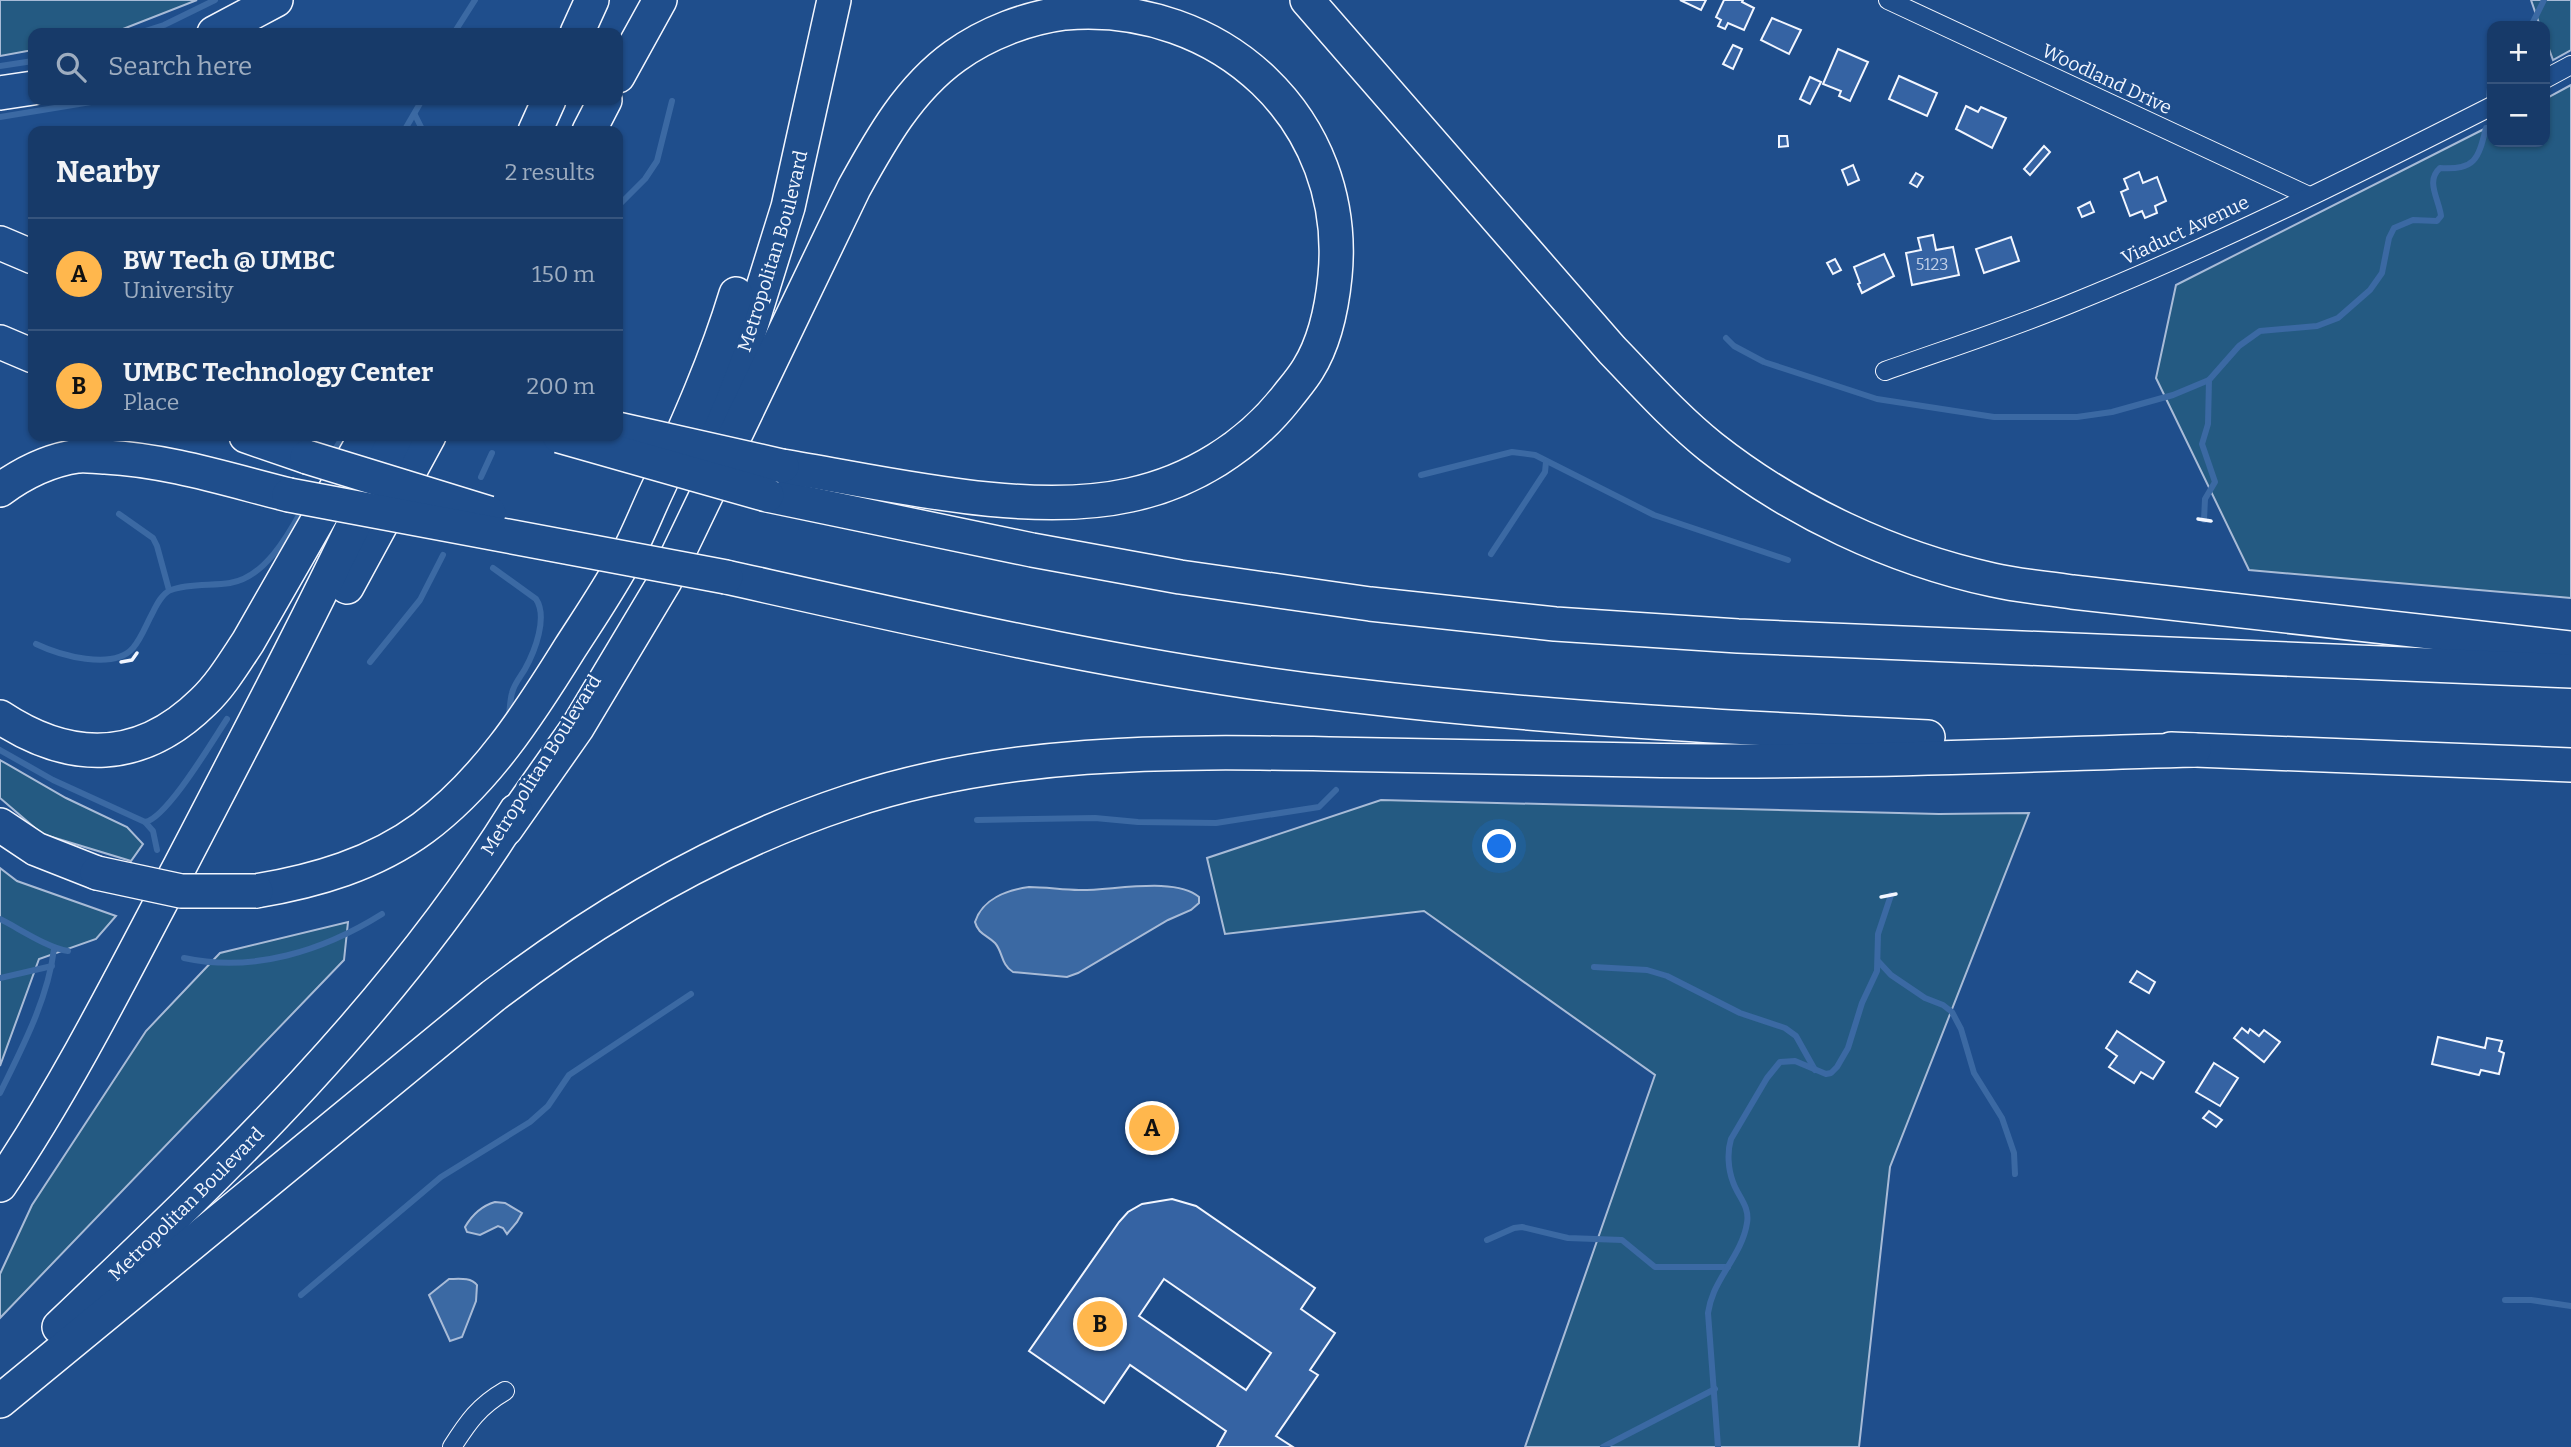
<!DOCTYPE html>
<meta charset="utf-8">
<style>
body{margin:0;font-family:Bitter,serif;background:#20416f;color:#f1f3f6}
.controls{position:absolute;right:21px;top:21px;display:grid;overflow:hidden;border-radius:14px;box-shadow:0 2px 5px #0004}
.controls button{width:63px;height:63px;display:grid;place-items:center;padding:0;border:0;border-bottom:2px solid #36547d;background:#173a69;color:#f1f3f6;font:35px sans-serif}
.you{position:absolute;left:1500px;top:847px;width:24px;height:24px;margin:-18px;border:5px solid #fff;border-radius:50%;background:#1a73e8;box-shadow:0 0 0 10px #1a73e833}
.badge{display:grid;place-items:center;width:46px;height:46px;border-radius:50%;background:#ffb74d;color:#111;font-size:23px;font-weight:700}
.pin{position:absolute;translate:-50% -50%;border:4px solid #fff;box-shadow:0 2px 7px #0006}
.list{margin:0;padding:0;list-style:none}
h2{display:flex;justify-content:space-between;align-items:center;height:91px;margin:0;padding:0 28px;font-size:30px}
h2 small{font-size:23px;font-weight:400;color:#9eadc0}
.list li{display:grid;grid-template-columns:46px 1fr auto;gap:21px;align-items:center;box-sizing:border-box;height:112px;padding:0 28px;border-top:2px solid #36547d}
.list b{display:block;font-size:26px;white-space:nowrap}
.list p{margin:0;font-size:23px;white-space:nowrap;color:#9eadc0}
.list em{font-size:23px;font-style:normal;color:#9eadc0}
.icon{flex:none;width:38px;height:38px;fill:none;stroke:currentColor;stroke-width:2;stroke-linecap:round;stroke-linejoin:round}
.map{position:relative;flex:none;width:2571px;height:1447px;overflow:hidden}
.search{position:absolute;background:#173a69;box-shadow:0 2px 5px #0004;left:28px;top:28px;width:595px;height:77px;display:flex;align-items:center;gap:18px;box-sizing:border-box;padding:0 24px;border-radius:14px;color:#9eadc0;font-size:26px}
.panel{position:absolute;background:#173a69;box-shadow:0 2px 5px #0004;left:28px;top:126px;width:595px;height:315px;border-radius:14px}
.map>svg:first-child{display:block}
.green{fill:#245a82;stroke:#a8bbd7;stroke-width:2}
.water{fill:#3b69a3;stroke:#a8bbd7;stroke-width:2}
.lines{fill:none;stroke-linecap:round;stroke-linejoin:round}
.stream{stroke:#3b69a3;stroke-width:6}
.building{fill:#3563a3;stroke:#f2f6ff;stroke-width:2;fill-rule:evenodd}
.minor-casing{stroke:#f2f6ff;stroke-width:20}
.motorway-casing{stroke:#f2f6ff;stroke-width:36}
.minor{stroke:#1f4e8c;stroke-width:18}
.motorway{stroke:#1f4e8c;stroke-width:33}
.motorway-bridge-casing{stroke:#f2f6ff;stroke-width:36;stroke-linecap:butt}
.motorway-bridge{stroke:#1f4e8c;stroke-width:33}
.wall{stroke:#f2f6ff;stroke-width:3.5}
.labels{text-anchor:middle;dominant-baseline:central;stroke-width:5;stroke-linejoin:round;paint-order:stroke}
.number-label{font-size:16px;fill:#c3d1e8}
.street-label{font-size:19px;fill:#f2f6ff;stroke:#1f4e8c}
</style>
<div class="map">
<svg width="2571" height="1447" viewBox="0 0 2571 1447">
<rect width="100%" height="100%" fill="#1f4e8c"/>
<g class="green">
<path d="M0 0H197L123 29 104 33H33V50L0 56Z"/>
<path d="M2531 0H2571V50L2553 60 2545 38V26H2540Z"/>
<path d="M2571 85V598L2249 570 2156 378 2176 285 2492 125V142H2545V99Z"/>
<path d="M0 760 66 798 127 827 143 844 131 861 42 834 0 798Z"/>
<path d="M1381 800 1939 814 2029 813 1890 1167 1859 1447H1525L1655 1075 1424 911 1225 934 1207 858Z"/>
<path d="M0 868 17 881 116 916 96 939 39 959 0 1066Z"/>
<path d="M348 922 344 960 0 1318V1274L32 1205 146 1031 220 953Z"/>
</g>
<g class="water">
<path d="M1029 887C1046 887 1063 890 1079 890 1110 891 1175 876 1199 897V903L1191 910 1168 920 1078 973 1067 977 1013 972C1001 965 1003 952 995 943 987 935 978 934 975 922 982 899 1007 890 1029 887Z"/>
<path d="M495 1202 505 1203 522 1213 517 1222 507 1234 503 1228 498 1226 480 1235 467 1232 465 1227C472 1215 481 1206 495 1202Z"/>
<path d="M449 1279C458 1279 471 1277 477 1285L476 1301 462 1337 450 1341 429 1295Z"/>
</g>
<g class="lines">
<g class="stream">
<path d="M2531 26 2544 0"/>
<path d="M139 33 164 25 215 0"/>
<path d="M454 33 475 0"/>
<path d="M0 66 33 61"/>
<path d="M2489 96 2492 71"/>
<path d="M415 115 423 131"/>
<path d="M0 117 103 100"/>
<path d="M404 131 422 100"/>
<path d="M618 206 645 179 657 161 672 101"/>
<path d="M1726 338 1734 346 1764 362 1877 399 1994 417H2077L2112 412 2173 395 2209 380 2239 346 2260 331 2317 326 2338 318 2370 290 2382 273 2389 238 2394 228 2413 220 2437 221 2441 216C2439 199 2425 181 2440 168 2475 170 2478 160 2486 128"/>
<path d="M332 455 343 436"/>
<path d="M1421 475 1512 452 1535 455 1654 515 1788 560"/>
<path d="M481 477 492 453"/>
<path d="M119 514 153 538 157 546 169 590"/>
<path d="M2204 520 2205 499 2215 482 2202 444 2208 424 2209 380"/>
<path d="M1491 554 1545 472 1546 462"/>
<path d="M493 568 536 599C548 617 535 651 525 669 521 676 514 684 512 693 510 700 510 708 509 715"/>
<path d="M36 644C59 655 113 671 133 648 141 639 146 625 152 614 156 606 162 593 171 590 189 583 212 586 230 583 264 578 288 536 303 508"/>
<path d="M370 662 420 600 443 555"/>
<path d="M0 750 53 780 145 822 153 831 157 850"/>
<path d="M977 820 1095 818 1138 822 1216 823 1319 807 1336 790"/>
<path d="M145 822C167 818 213 740 227 719"/>
<path d="M0 919C20 929 48 948 68 951"/>
<path d="M184 958C253 973 323 951 382 914"/>
<path d="M1878 961 1891 975 1925 998 1943 1005 1952 1012 1961 1029 1974 1073 2002 1118 2014 1153 2015 1174"/>
<path d="M1594 967 1647 970 1667 976 1740 1013 1785 1028 1796 1036 1815 1070"/>
<path d="M0 978 52 966"/>
<path d="M0 1093C22 1048 48 999 54 949"/>
<path d="M1487 1240 1514 1228 1522 1227 1568 1238 1622 1240 1655 1267H1728"/>
<path d="M301 1295 441 1177 530 1122 548 1106 569 1075 691 994"/>
<path d="M2505 1300H2531L2571 1306"/>
<path d="M1603 1447 1715 1389"/>
<path d="M1718 1447 1708 1313C1709 1306 1711 1299 1714 1292 1724 1269 1743 1249 1747 1223 1750 1206 1738 1197 1733 1182 1728 1169 1727 1152 1731 1139L1767 1078 1780 1062 1795 1061 1826 1074 1831 1073 1837 1067 1848 1048 1862 1003 1877 971 1878 934 1891 895"/>
</g>
</g>
<g class="building">
<path d="M1680 0H1706L1701 10Z"/>
<path d="M1724 0H1743L1742 2 1754 8 1744 30 1728 23 1725 29 1718 26 1721 20 1716 17Z"/>
<path d="M1772 18 1801 30 1789 54 1761 40Z"/>
<path d="M1733 45 1742 49 1733 69 1723 64Z"/>
<path d="M1838 49 1868 62 1850 101 1839 96 1841 91 1823 84Z"/>
<path d="M1899 76 1937 93 1927 116 1889 99Z"/>
<path d="M1810 77 1821 82 1810 104 1800 99Z"/>
<path d="M1966 106 1978 112 1981 107 2006 118 1992 148 1956 129Z"/>
<path d="M1779 136H1787L1788 146 1779 147Z"/>
<path d="M2044 146 2050 152 2030 175 2024 169Z"/>
<path d="M1853 165 1859 180 1848 185 1842 170Z"/>
<path d="M2139 172 2143 183 2157 177 2166 201 2155 206 2157 213 2145 218 2142 211 2130 216 2121 192 2128 189 2124 179Z"/>
<path d="M1916 173 1923 177 1917 187 1910 183Z"/>
<path d="M2090 202 2094 212 2082 217 2078 208Z"/>
<path d="M1933 235 1936 250 1953 247 1959 275 1912 285 1906 253 1921 250 1918 238Z"/>
<path d="M2011 237 2019 261 1984 273 1976 249Z"/>
<path d="M1884 254 1894 276 1862 293 1858 284 1860 283 1854 267Z"/>
<path d="M1835 259 1841 270 1833 274 1827 263Z"/>
<path d="M2137 971 2155 982 2149 993 2130 982Z"/>
<path d="M2242 1028 2248 1033 2250 1029 2259 1036 2264 1030 2280 1042 2264 1062 2234 1038Z"/>
<path d="M2117 1031 2164 1062 2153 1079 2141 1072 2134 1083 2109 1067 2117 1056 2106 1048Z"/>
<path d="M2438 1037 2485 1048 2487 1038 2502 1041 2499 1051 2504 1053 2499 1074 2481 1070 2479 1075 2432 1064Z"/>
<path d="M2214 1063 2238 1078 2220 1106 2196 1092Z"/>
<path d="M2209 1111 2222 1120 2216 1127 2203 1118Z"/>
<path d="M1172 1199 1196 1206 1315 1288 1301 1309 1335 1333 1310 1370 1318 1375 1276 1436 1293 1447H1217L1226 1431 1130 1365 1104 1403 1029 1351 1119 1222 1128 1212 1142 1204ZM1164 1279 1271 1353 1246 1390 1139 1316Z"/>
</g>
<g class="lines">
<defs>
<g id="minor">
<path d="M1888 0 2309 196"/>
<path d="M2545 79 2571 65"/>
<path d="M1885 371C1947 349 2009 329 2070 304 2214 246 2354 176 2492 106"/>
<path d="M452 1447C468 1422 479 1406 505 1391"/>
</g>
<g id="motorway">
<path d="M1307 0 1612 350C1644 383 1675 418 1711 447 1792 511 1892 558 1993 580 2019 586 2046 588 2072 592L2571 648"/>
<path d="M214 33 276 0"/>
<path d="M577 33 592 0"/>
<path d="M618 76 660 0"/>
<path d="M0 93 33 88"/>
<path d="M535 131 549 100"/>
<path d="M589 131 605 100"/>
<path d="M0 243 33 257"/>
<path d="M0 342 33 356"/>
<path d="M246 436 307 457"/>
<path id="s1" d="M710 446 746 342 788 207 834 0"/>
<path d="M0 490C23 473 50 460 78 456 87 455 96 457 105 457 167 460 229 480 289 495"/>
<path d="M767 495 1032 550 1180 577 1370 604 1555 624 1738 636 2571 671"/>
<path d="M726 577C932 623 1139 671 1349 695 1542 718 1735 728 1928 737"/>
<path d="M347 587 429 436"/>
<path d="M0 717C71 764 141 763 203 702 221 685 234 663 248 642L366 436"/>
<path d="M2171 749 2571 765"/>
<path d="M0 825 36 849 97 873"/>
<path d="M506 829 577 728 665 581 854 188C881 139 909 89 955 56 987 33 1027 18 1065 13 1221 0 1350 120 1335 276 1332 307 1325 342 1308 369 1302 379 1294 388 1287 397 1248 447 1191 482 1130 495 1027 518 886 483 782 466"/>
<path d="M256 891C316 881 374 864 423 828 486 781 529 714 570 648 588 620 607 592 623 563 637 538 647 511 659 486 688 423 716 360 736 294"/>
<path d="M0 1185C68 1084 123 974 180 866 254 724 328 582 396 436"/>
<path id="s2" d="M59 1327C227 1167 392 1010 516 811"/>
<path d="M0 1401 493 996C602 913 718 845 848 802 1003 750 1167 751 1329 754 1432 756 1535 758 1638 760 1823 764 2008 755 2194 750"/>
</g>
</defs>
<use href="#minor" class="minor-casing"/>
<use href="#motorway" class="motorway-casing"/>
<use href="#minor" class="minor"/>
<use href="#motorway" class="motorway"/>
<defs>
<g id="motorway-bridge">
<path d="M618 429 782 466"/>
<path d="M559 436 767 495"/>
<path d="M307 457 489 513"/>
<path d="M289 495 726 577"/>
<path d="M97 873 181 891H256"/>
</g>
</defs>
<use href="#motorway-bridge" class="motorway-bridge-casing"/>
<use href="#motorway-bridge" class="motorway-bridge"/>
<g class="wall">
<path d="M2198 519 2211 521"/>
<path d="M121 662 132 660 137 653"/>
<path d="M1881 897 1896 894"/>
</g>
</g>
<g class="labels">
<g class="number-label">
<text x="1932" y="264">5123</text>
</g>
<g class="street-label">
<text transform="translate(2107 79) rotate(25)">Woodland Drive</text>
<text transform="translate(2185 230) rotate(-25)">Viaduct Avenue</text>
<text stroke="none"><textPath href="#s1" startOffset="205">Metropolitan Boulevard</textPath></text>
<text transform="translate(541 765) rotate(-58)">Metropolitan Boulevard</text>
<text stroke="none"><textPath href="#s2" startOffset="177">Metropolitan Boulevard</textPath></text>
</g>
</g>
</svg>
<div class="controls">
<button>+</button>
<button>−</button>
</div>
<div class="you"></div>
<div class="pin badge" style="left:1152px;top:1128px">A</div>
<div class="pin badge" style="left:1100px;top:1324px">B</div>
<div class="search"><svg class="icon" aria-label="search" viewBox="0 0 24 24"><circle cx="10" cy="10" r="6"/><path d="M15 15l6 6"/></svg>Search here</div>
<section class="panel">
<h2>Nearby<small>2 results</small></h2>
<ul class="list">
<li><span class="badge">A</span><div><b>BW Tech @ UMBC</b><p>University</p></div><em>150 m</em></li>
<li><span class="badge">B</span><div><b>UMBC Technology Center</b><p>Place</p></div><em>200 m</em></li>
</ul>
</section>
</div>
